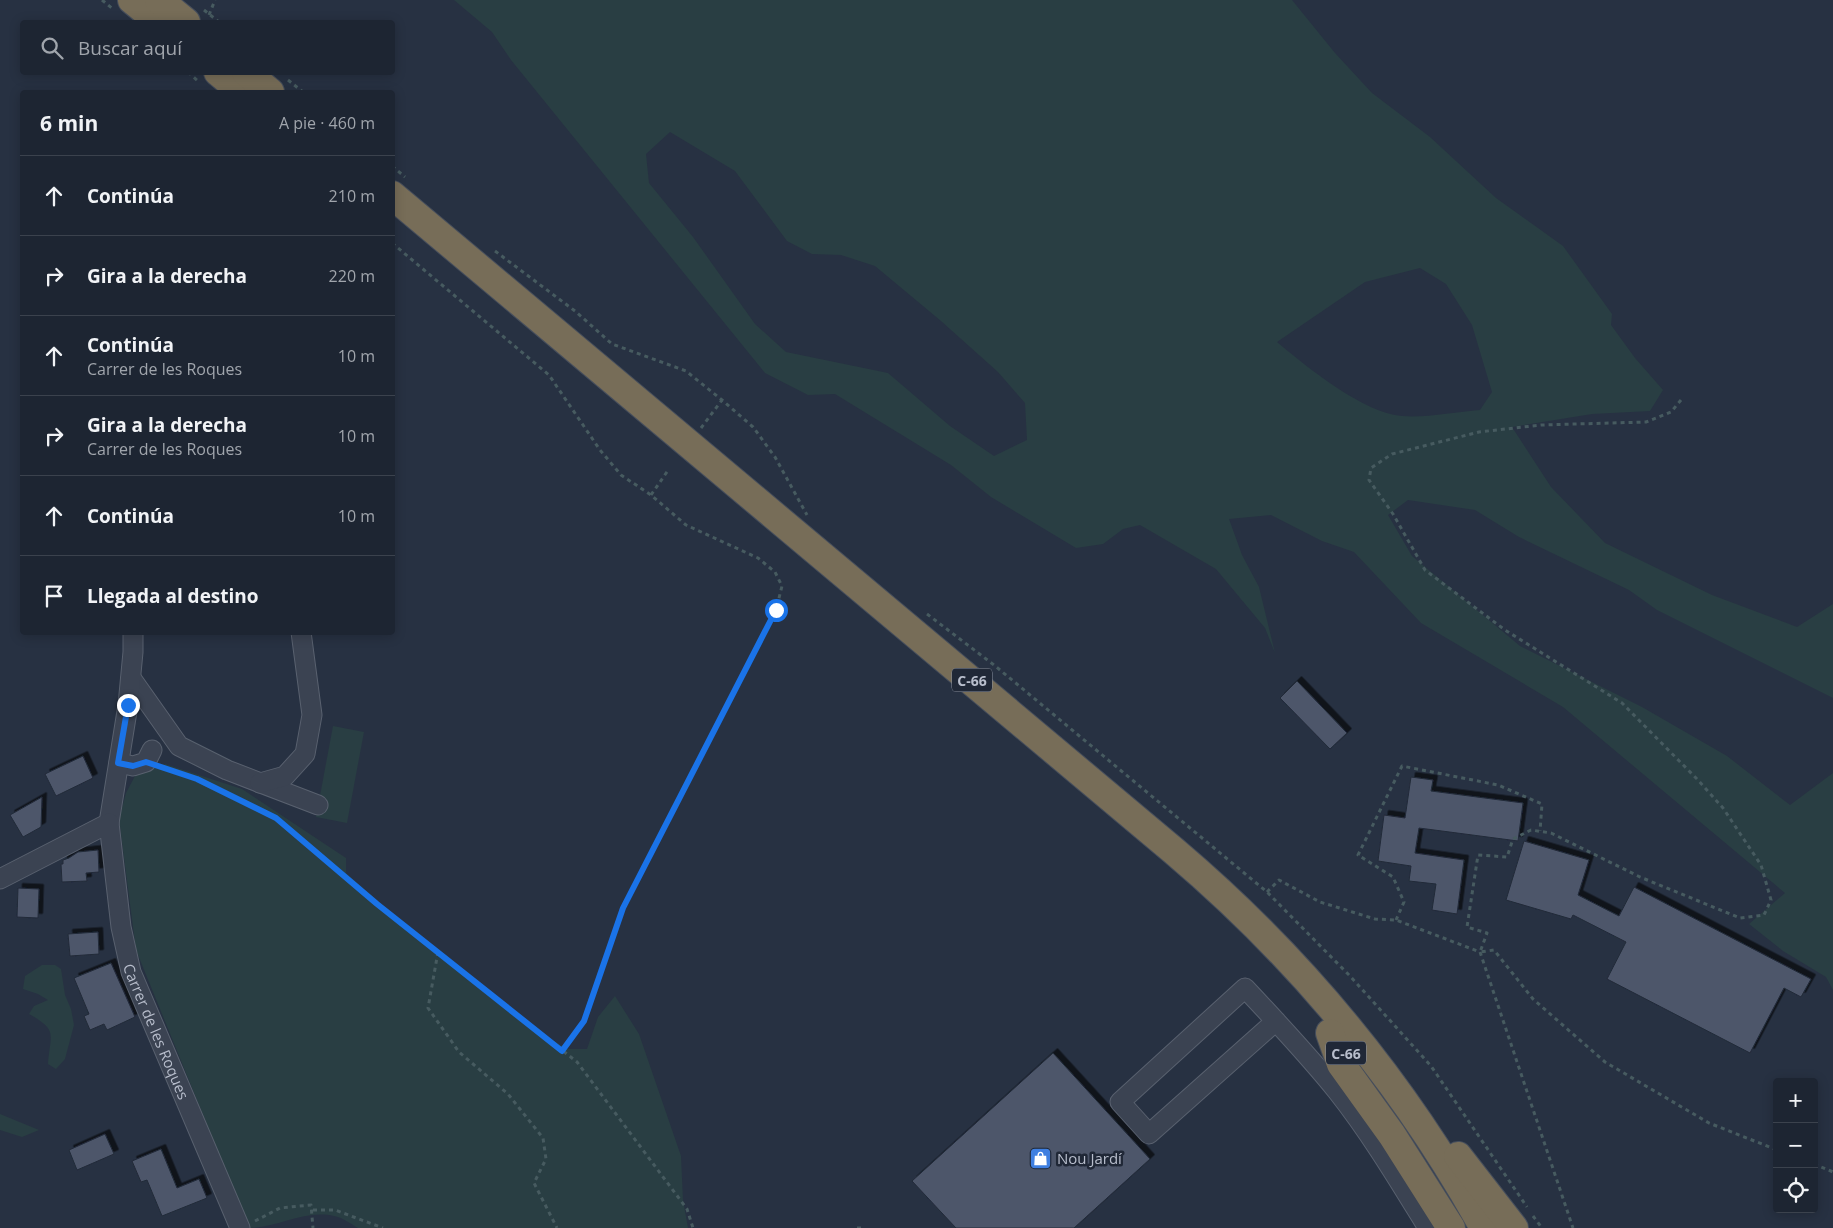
<!DOCTYPE html>
<html lang="es">
<meta charset="utf-8">
<style>
body{margin:0;font-family:"Open Sans",sans-serif;background:#252d3a;color:#f1f3f6}
.controls{position:absolute;right:15px;bottom:15px;display:grid;overflow:hidden;border-radius:5px;box-shadow:0 2px 12px #0003}
.controls button{width:45px;height:45px;display:grid;place-items:center;padding:0;border:0;border-bottom:1px solid #3b424d;background:#1d2532;color:#f1f3f6;font:25px sans-serif}
.stop{position:absolute;width:15px;height:15px;margin:-11px;border:4px solid #1a73e8;border-radius:50%;background:#fff}
.stop.end{background:#1a73e8;border-color:#fff;box-shadow:0 1px 5px #0008}
.list{margin:0;padding:0;list-style:none}
h2{display:flex;justify-content:space-between;align-items:center;height:65px;margin:0;padding:0 20px;font-size:21px}
h2 small{font-size:16px;font-weight:400;color:#a0a5ac}
.list li{display:grid;grid-template-columns:32px 1fr auto;gap:15px;align-items:center;box-sizing:border-box;height:80px;padding:0 20px;border-top:1px solid #3b424d}
.list b{display:block;font-size:19px;white-space:nowrap}
.list p{margin:0;font-size:16px;white-space:nowrap;color:#a0a5ac}
.list em{font-size:16px;font-style:normal;color:#a0a5ac}
.icon{flex:none;width:28px;height:28px;fill:none;stroke:currentColor;stroke-width:2;stroke-linecap:round;stroke-linejoin:round}
.map{position:relative;flex:none;width:1833px;height:1228px;overflow:hidden}
.search{position:absolute;background:#1d2532;box-shadow:0 2px 12px #0003;left:20px;top:20px;width:375px;height:55px;display:flex;align-items:center;gap:12px;box-sizing:border-box;padding:0 18px;border-radius:5px;color:#a0a5ac;font-size:19px}
.panel{position:absolute;background:#1d2532;box-shadow:0 2px 12px #0003;left:20px;top:90px;width:375px;height:545px;border-radius:5px}
.map>svg:first-child{display:block}
.green{fill:#293e43;fill-rule:evenodd}
.building{fill:#4d576b;stroke:#222a39;filter:url(#shadow)}
.lines{fill:none;stroke-linecap:round;stroke-linejoin:round}
.minor-casing{stroke:#59616f;stroke-width:21}
.highway-casing{stroke:#464e5c;stroke-width:30}
.path{stroke:#475b60;stroke-width:3;stroke-dasharray:4 4;stroke-linecap:butt}
.minor{stroke:#3b4352;stroke-width:19}
.highway{stroke:#776d58;stroke-width:28}
.route{stroke:#1a73e8;stroke-width:6}
.labels{text-anchor:middle;dominant-baseline:central;stroke-width:5;stroke-linejoin:round;paint-order:stroke}
.shield{fill:#202837;stroke:#8a919f;stroke-width:1}
.shield-label{font-size:14px;font-weight:bold;fill:#b8becc}
.street-label{font-size:15px;fill:#b8becc;stroke:#202837}
.poi-label{font-size:15px;fill:#b8becc;stroke:#202837;text-anchor:start}
</style>
<div class="map">
<svg width="1833" height="1228" viewBox="0 0 1833 1228">
<defs>
<filter id="shadow"><feDropShadow dx="4.5" dy="-4.5" stdDeviation="0" flood-color="#0009"/></filter>
</defs>
<rect width="100%" height="100%" fill="#273142"/>
<g class="green">
<path d="M454 0H1292L1335 53 1372 93 1430 137 1496 198 1563 246 1612 314 1611 325 1635 358 1663 390 1650 411 1592 414 1512 427 1551 487 1605 543 1712 595 1797 627 1833 604V698L1657 610 1629 590 1519 537 1475 510 1408 500 1388 515 1412 556 1520 646 1642 707 1727 756 1790 805 1833 773V990L1826 977 1783 951 1749 924 1785 893 1563 707 1421 623 1354 552 1322 541 1271 515 1229 519 1242 555 1259 587 1275 653 1265 628 1216 569 1140 525 1123 529 1103 544 1076 548 991 497 951 465 835 394 808 395 765 373 511 60 492 32ZM670 132 735 171 787 241 812 254 841 255 875 266 941 321 998 372 1025 403 1027 440 994 456 950 426 888 373 786 352 755 324 693 237 649 183 646 154ZM1420 268 1446 284 1472 325 1492 392 1480 410C1456 412 1425 418 1402 416 1363 413 1307 367 1277 342L1365 282Z"/>
<path d="M333 726 364 732 347 823 316 817Z"/>
<path d="M165 764 242 789 346 858V873L436 952 514 1016 567 1049H587L598 1017 615 996 639 1034 681 1156 683 1200 688 1228H358C351 1224 342 1217 334 1216 306 1209 276 1228 249 1228L136 950 119 819 126 793 135 776Z"/>
<path d="M42 965H55L61 969 65 995 71 1009 74 1025 65 1059 56 1069 48 1064C50 1033 59 1031 29 1014L34 1006 48 1000 38 994 23 989 25 976Z"/>
<path d="M0 1114 39 1130 22 1137 0 1130Z"/>
</g>
<g class="building">
<path d="M1297 681 1347 733 1330 749 1280 698Z"/>
<path d="M83 756 93 778 56 796 45 774Z"/>
<path d="M1411 777 1433 780 1431 791 1523 803 1518 841 1419 828 1415 853 1464 860 1457 914 1432 910 1436 884 1409 881 1411 866 1378 861 1384 815 1405 818Z"/>
<path d="M42 797 41 827 23 837 10 815Z"/>
<path d="M1524 841 1589 860 1578 895 1619 916 1634 887 1811 979 1801 997 1784 988 1750 1053 1607 979 1626 942 1573 915 1571 919 1506 900Z"/>
<path d="M98 850 99 872 86 873 87 881 62 882 61 864H63V860L69 858 78 852Z"/>
<path d="M18 888 39 889 38 918 17 917Z"/>
<path d="M98 932 99 954 70 956 68 934Z"/>
<path d="M111 963 135 1017 107 1030 104 1024 90 1030 84 1016 89 1014 74 978Z"/>
<path d="M1053 1053 1150 1159 1074 1228H956L912 1181Z"/>
<path d="M105 1134 114 1154 77 1170 69 1150Z"/>
<path d="M161 1149 177 1188 199 1179 207 1198 162 1216 147 1180 141 1182 132 1161Z"/>
</g>
<g class="lines">
<defs>
<g id="minor">
<path d="M131 678 179 746 227 770 318 805"/>
<path d="M119 763 133 766 146 762 152 750"/>
<path d="M260 783 285 776 305 754 312 715 301 632"/>
<path d="M109 823 128 705 133 652V632"/>
<path id="s1" d="M0 879 109 823 121 927 131 972 240 1228"/>
<path d="M1276 1021 1149 1134 1120 1102 1245 988C1277 1022 1308 1055 1337 1091 1371 1134 1399 1181 1428 1228"/>
</g>
<g id="highway">
<path d="M132 0 159 22"/>
<path d="M159 0 186 22"/>
<path d="M218 72 242 92"/>
<path d="M246 72 270 92"/>
<path d="M392 195 1174 851C1299 957 1404 1084 1484 1228"/>
<path d="M1330 1033 1341 1064 1392 1135 1451 1228"/>
<path d="M1458 1156 1514 1228"/>
</g>
</defs>
<use href="#minor" class="minor-casing"/>
<use href="#highway" class="highway-casing"/>
<g class="path">
<path d="M102 0 113 9"/>
<path d="M204 10 219 22"/>
<path d="M209 15 215 0"/>
<path d="M188 72 199 82"/>
<path d="M288 80 303 92"/>
<path d="M392 166 405 177"/>
<path d="M392 243 549 375 600 450 621 475 651 495 686 525 758 558 775 572 782 586 776 610 623 908 584 1021 563 1051"/>
<path d="M495 251 575 311 612 344 686 371 722 400 753 427 775 457 807 515"/>
<path d="M1681 400 1671 412 1646 422 1541 425 1479 432 1392 454 1371 468 1369 480 1393 514 1425 570 1505 630 1622 703 1697 779 1723 808 1761 865 1771 900 1764 915 1740 918 1640 877 1551 833 1531 830 1513 839 1507 857 1478 855 1467 927 1487 933 1480 952 1494 950 1533 999 1605 1062 1709 1123 1777 1150"/>
<path d="M701 428 722 400"/>
<path d="M651 495 669 469"/>
<path d="M927 614 994 665 1267 892 1350 976 1431 1066 1527 1207"/>
<path d="M161 768 197 779 276 818 377 903 577 1062 687 1209 693 1228"/>
<path d="M1267 892 1279 880 1320 902 1375 919 1396 920 1480 952 1573 1228"/>
<path d="M1396 920 1404 902 1393 877 1358 855 1402 766 1498 785 1542 804 1540 831"/>
<path d="M438 952 428 1008 459 1052 508 1094 543 1138 546 1159 534 1183 557 1228"/>
<path d="M1814 1164 1833 1172"/>
<path d="M313 1210H335L383 1228"/>
<path d="M1533 1216 1542 1228"/>
<path d="M255 1221 280 1208 311 1205 313 1228"/>
<path d="M857 1228H861"/>
</g>
<use href="#minor" class="minor"/>
<use href="#highway" class="highway"/>
</g>
<g class="lines">
<path class="route" d="M128 705 118 763 133 766 146 762 197 779 276 818 377 904 562 1051 584 1021 623 908 776 610"/>
</g>
<defs>
<symbol id="shop-square" viewBox="-11 -11 22 22"><rect x="-9" y="-9" width="18" height="18" rx="4" fill="#3f7fe0" stroke="#202837"/><path d="M-5-2.5h2.3a2.7 3.5 0 0 1 5.4 0H5L5.5 6h-11ZM-1.5-2.5h3a1.5 2.3 0 0 0-3 0Z" fill="#fff"/></symbol>
</defs>
<g fill-rule="evenodd">
<use href="#shop-square" x="1028" y="1146" width="25" height="25"/>
</g>
<g class="labels">
<g class="shield">
<rect x="952" y="668.5" width="40" height="23" rx="4"/>
<rect x="1326" y="1041.5" width="40" height="23" rx="4"/>
</g>
<g class="shield-label">
<text x="972" y="680">C-66</text>
<text x="1346" y="1053">C-66</text>
</g>
<g class="street-label">
<text stroke="none"><textPath href="#s1" startOffset="338">Carrer de les Roques</textPath></text>
</g>
<g class="poi-label">
<text x="1057" y="1158">Nou Jardí</text>
</g>
</g>
</svg>
<div class="controls">
<button>+</button>
<button>−</button>
<button><svg class="icon" aria-label="locate" viewBox="0 0 24 24"><circle cx="12" cy="12" r="6"/><path d="M12 2v4M12 18v4M2 12h4M18 12h4"/></svg></button>
</div>
<div class="stop" style="left:776px;top:610px"></div>
<div class="stop end" style="left:128px;top:705px"></div>
<div class="search"><svg class="icon" aria-label="search" viewBox="0 0 24 24"><circle cx="10" cy="10" r="6"/><path d="M15 15l6 6"/></svg>Buscar aquí</div>
<section class="panel">
<h2>6 min<small>A pie · 460 m</small></h2>
<ul class="list">
<li><svg class="icon" aria-label="ahead" viewBox="0 0 24 24"><path d="M12 20V5M6 11l6-6 6 6"/></svg><div><b>Continúa</b></div><em>210 m</em></li>
<li><svg class="icon" aria-label="right" viewBox="0 0 24 24"><path d="M7 20v-9h11M14 6l5 5-5 5"/></svg><div><b>Gira a la derecha</b></div><em>220 m</em></li>
<li><svg class="icon" aria-label="ahead" viewBox="0 0 24 24"><path d="M12 20V5M6 11l6-6 6 6"/></svg><div><b>Continúa</b><p>Carrer de les Roques</p></div><em>10 m</em></li>
<li><svg class="icon" aria-label="right" viewBox="0 0 24 24"><path d="M7 20v-9h11M14 6l5 5-5 5"/></svg><div><b>Gira a la derecha</b><p>Carrer de les Roques</p></div><em>10 m</em></li>
<li><svg class="icon" aria-label="ahead" viewBox="0 0 24 24"><path d="M12 20V5M6 11l6-6 6 6"/></svg><div><b>Continúa</b></div><em>10 m</em></li>
<li><svg class="icon" aria-label="arrive" viewBox="0 0 24 24"><path d="M6 21V4h12l-3 4 3 4H6"/></svg><div><b>Llegada al destino</b></div></li>
</ul>
</section>
</div>
